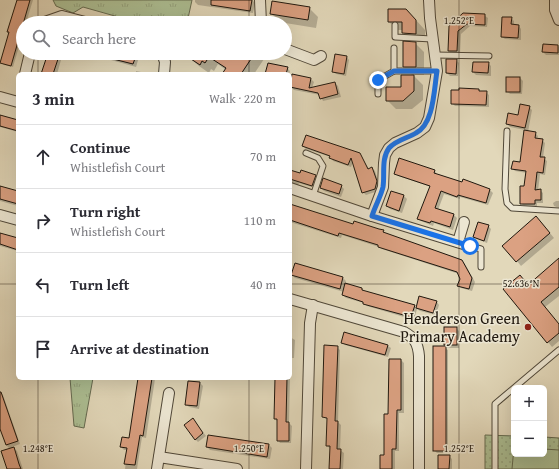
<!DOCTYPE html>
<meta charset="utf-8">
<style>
body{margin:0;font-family:"Gentium Book Plus",serif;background:#f2f2f3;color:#2b2b33}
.controls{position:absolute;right:12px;bottom:12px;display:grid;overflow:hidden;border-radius:6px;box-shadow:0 4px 16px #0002}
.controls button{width:36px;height:36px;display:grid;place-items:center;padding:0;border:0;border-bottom:1px solid #e1e1e2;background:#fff;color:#2b2b33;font:20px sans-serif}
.stop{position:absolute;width:12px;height:12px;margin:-9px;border:3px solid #1a73e8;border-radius:50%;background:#fff}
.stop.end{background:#1a73e8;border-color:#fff;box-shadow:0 1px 4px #0008}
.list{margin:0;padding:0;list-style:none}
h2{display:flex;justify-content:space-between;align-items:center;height:52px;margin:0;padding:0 16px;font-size:17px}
h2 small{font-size:13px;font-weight:400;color:#7c7c81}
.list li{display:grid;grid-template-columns:26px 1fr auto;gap:12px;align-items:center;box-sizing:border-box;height:64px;padding:0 16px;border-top:1px solid #e1e1e2}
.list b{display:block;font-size:15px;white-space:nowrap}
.list p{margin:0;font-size:13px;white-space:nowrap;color:#7c7c81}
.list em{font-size:13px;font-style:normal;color:#7c7c81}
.icon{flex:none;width:22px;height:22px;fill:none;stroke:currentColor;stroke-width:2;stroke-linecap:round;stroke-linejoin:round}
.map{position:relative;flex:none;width:559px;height:469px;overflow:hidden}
.search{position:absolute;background:#fff;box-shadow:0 4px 16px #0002;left:16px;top:16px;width:276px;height:44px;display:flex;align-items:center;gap:10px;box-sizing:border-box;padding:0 14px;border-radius:22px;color:#7c7c81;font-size:15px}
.panel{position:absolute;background:#fff;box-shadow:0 4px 16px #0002;left:16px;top:72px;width:276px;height:308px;border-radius:6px}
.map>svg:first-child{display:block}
.grass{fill:url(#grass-tufts);stroke:#666c52}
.park{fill:url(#park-dots);stroke:#666c52}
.garden{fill:#adc095;stroke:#666c52}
.shadow{fill:#0003}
.building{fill:#dba182;stroke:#20180e}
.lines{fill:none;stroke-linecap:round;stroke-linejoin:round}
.lane-casing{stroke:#504839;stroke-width:7}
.street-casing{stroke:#504839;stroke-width:12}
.lane{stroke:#ece6d2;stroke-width:5}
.street{stroke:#ece6d2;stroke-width:10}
.route{stroke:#1a73e8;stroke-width:5}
.ticks{fill:none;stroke:#20180e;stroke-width:1;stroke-opacity:0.45}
.poi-dot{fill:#8f2418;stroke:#ece6d2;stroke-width:1.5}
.labels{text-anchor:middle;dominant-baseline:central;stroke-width:3;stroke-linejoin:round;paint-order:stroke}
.poi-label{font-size:16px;fill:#20180e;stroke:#ece6d2;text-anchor:end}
.ticks-label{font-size:10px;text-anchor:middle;fill:#20180e;stroke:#ece6d2;stroke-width:3;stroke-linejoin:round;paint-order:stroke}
</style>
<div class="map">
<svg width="559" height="469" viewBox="0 0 559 469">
<defs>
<pattern id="grass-tufts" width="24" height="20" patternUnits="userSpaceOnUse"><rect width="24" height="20" fill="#adc095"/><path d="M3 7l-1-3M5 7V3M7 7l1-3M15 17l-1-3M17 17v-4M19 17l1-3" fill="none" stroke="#95a47f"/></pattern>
<pattern id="park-dots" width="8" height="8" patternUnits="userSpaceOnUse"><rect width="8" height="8" fill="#adc095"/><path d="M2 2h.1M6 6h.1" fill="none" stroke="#95a47f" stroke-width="1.8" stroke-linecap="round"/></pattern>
</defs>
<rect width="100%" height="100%" fill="#e2d8ba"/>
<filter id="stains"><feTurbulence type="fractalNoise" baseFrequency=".005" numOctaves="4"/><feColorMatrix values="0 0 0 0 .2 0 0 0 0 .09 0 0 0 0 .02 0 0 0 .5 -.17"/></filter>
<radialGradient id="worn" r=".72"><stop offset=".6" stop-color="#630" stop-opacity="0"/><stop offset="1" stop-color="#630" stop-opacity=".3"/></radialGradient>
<g class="grass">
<path d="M53 0H192L187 23H177L151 16 149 23H130L129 20 83 7 73 13 56 6Z"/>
<path d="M70 378H93L84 428 74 426Z"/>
</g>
<path class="park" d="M485 435 514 436V454H544V437L559 438V469H485Z"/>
<path class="garden" d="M514 447V454H544V449L559 450V469H512Z"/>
<g class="shadow">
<path d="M18 0H33L26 23H23V33L13 67 4 65 1 62 10 33 8 31Z"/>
<path d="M195 0H252L255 3 253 13 198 5 195 2Z"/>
<path d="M309 8 318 17 316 28 279 22 271 13Z"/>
<path d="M463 14 485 16 488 18 487 27 470 26 461 34 460 54H451L449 51Z"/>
<path d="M511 18 514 21V25L519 26 521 29V40L505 39 502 37Z"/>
<path d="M415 19 425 30V42H414L424 52V75H413L423 85V100L412 109H396L387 100 413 76 404 67 414 43 404 33V30H398L389 22Z"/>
<path d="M558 46 559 47V55H546L543 52Z"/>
<path d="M49 53H63L57 74H42Z"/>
<path d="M86 53H132L136 54 139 57 136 67Z"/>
<path d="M193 53H258L264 59 254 74H223L226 70 218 64 214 71 211 69 209 73 199 66 190 58Z"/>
<path d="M347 57 349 60 346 76 336 74 333 71Z"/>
<path d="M447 60H456L459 63 458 76H450L447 73Z"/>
<path d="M488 63 491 66V76L476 75 473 72Z"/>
<path d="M287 68 290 71 289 74H266Z"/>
<path d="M136 71 146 73V74H136Z"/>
<path d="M293 75 311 79 314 82 312 88 335 83 338 86 341 97 323 101 320 95 294 90 291 87Z"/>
<path d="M520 78 523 81 522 94H510L507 91Z"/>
<path d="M479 90 481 92H486L489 95V107L455 106 452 103Z"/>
<path d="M529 107 532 110 528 132 535 133 538 136 537 139 542 140 545 143 543 158 547 161 545 175 540 174 538 191 540 190 543 193V203H537V206H524L521 203 527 173 515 171 512 168 521 163 525 130 510 127 507 124Z"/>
<path d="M0 115 18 121V132L0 127Z"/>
<path d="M303 146 359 154 362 158 369 169 372 168 375 171 379 184 378 191 366 195 363 192 353 162 351 167 333 161 331 157 306 149Z"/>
<path d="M400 160 435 171 437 175 490 190 493 193 488 205 460 197V199L444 194 438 210 454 215 457 218 453 230 434 223 433 226 421 221 418 219 431 187 398 176 395 173Z"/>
<path d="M290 171 301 174 315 176 318 179 315 188 299 183 298 185 290 182Z"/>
<path d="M341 186 344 189 341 197 324 191 321 188Z"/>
<path d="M0 187 18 192V206L0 201Z"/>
<path d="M392 192 404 196 407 199 402 213 390 209 387 206Z"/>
<path d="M556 201H559V208L554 206 553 203Z"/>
<path d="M290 205 354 226 383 231 386 234 462 260 465 264 475 282 472 291 461 288 458 285 461 279 459 274 382 249 379 247 342 235 341 238 290 222Z"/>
<path d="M541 222 554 238 521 266 517 261Z"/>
<path d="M488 226 491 229 487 243 477 239 474 237Z"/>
<path d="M0 234 18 239V251L0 246Z"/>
<path d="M559 259V296L545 307 559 324V341L552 347 548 342 529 286Z"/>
<path d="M295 264 343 278 346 281 345 284 362 289 365 292 414 306 417 308 420 297 437 302 439 305 436 315 420 311 417 309 414 320 367 306 364 303 346 298 343 295 344 292 295 278 292 275Z"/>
<path d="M456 328 459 331V348H445L448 350V453H437L434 450V347H448L445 345Z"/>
<path d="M290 337 295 340 294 358H290V375Z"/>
<path d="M342 342 388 346 391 348 388 357 345 345Z"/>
<path d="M337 347 340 350 338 422 341 425 340 450 344 453 343 469H330L331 449 327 446 328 420 323 417Z"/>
<path d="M401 360 404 363V413H399V451H395V469H381L385 456 389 415Z"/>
<path d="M139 378 155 379 146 438 142 437 137 469H125L127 450H124L121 447 130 440Z"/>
<path d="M276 378H290L289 423 292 426 291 443H280L278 440V422L275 419Z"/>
<path d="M200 383 203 386 199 409 189 407 186 404Z"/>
<path d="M0 391 3 395 20 444 12 447 17 451 23 469H8L10 449 6 445 0 426Z"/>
<path d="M193 419 206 436 198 442 195 439Z"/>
<path d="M209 436 269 445 272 448 270 459 210 450 207 447Z"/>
<path d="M449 456 452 459V469H439Z"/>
</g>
<g class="building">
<path d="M17 0H30L11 66 0 63 9 32H7Z"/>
<path d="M211 0H252L250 11 211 5Z"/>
<path d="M272 1 310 7 308 20 270 14Z"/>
<path d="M388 9H406L416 20V34L402 33V22H388Z"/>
<path d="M463 13 485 14V25L467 24 458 31 457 51H448L449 26Z"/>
<path d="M502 17H512L511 24 519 25 518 38 501 37Z"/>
<path d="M403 41 416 42V67H403Z"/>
<path d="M543 44 558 45V53L542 52Z"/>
<path d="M48 53H60L53 74H41Z"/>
<path d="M101 53H137L133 64 101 56Z"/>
<path d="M182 53H255L241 74H222L226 68 209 57 205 63 202 61 200 65Z"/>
<path d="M335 54 347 56 344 74 332 72Z"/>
<path d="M446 59H457L456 74 446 73Z"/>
<path d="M473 62H489L488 73 472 72Z"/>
<path d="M268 63 288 67 286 74H265Z"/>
<path d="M292 74 311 78 309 88 335 82 338 94 320 99 318 93 290 87Z"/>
<path d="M401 75H414V91L403 101H386V87H401Z"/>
<rect x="506" y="77" width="14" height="15"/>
<path d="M459 88 479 89V91H487L486 105 451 104V90H459Z"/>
<path d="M520 104 530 106 525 128 506 124 508 113 518 115Z"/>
<path d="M0 115 18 120V131L0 126Z"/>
<path d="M524 130 536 132 535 138 543 139 540 157H545L543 173 537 172 535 190 541 189V200H535V204H520V186H524L526 171 511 169 513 161 520 162Z"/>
<path d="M306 135 360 153 368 169 372 167 377 181 375 189 362 193 351 158 348 165 329 158 330 156 302 146Z"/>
<path d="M399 158 435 170 434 173 462 182 463 179 490 189 486 203 458 195 457 197 441 191 435 208 454 214 450 227 431 221 430 223 417 219 430 186 394 174Z"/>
<path d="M290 170 300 173 301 170 316 175 312 186 290 179Z"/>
<path d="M323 178 342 185 339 194 320 188Z"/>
<path d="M0 186 18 191V204L0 199Z"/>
<path d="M391 191 404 195 399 211 386 206Z"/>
<path d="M290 204 353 224 354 221 379 229 384 230 383 232 462 260 472 278 469 289 457 286 460 279 457 272 378 247V245L339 233 338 236 290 220Z"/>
<path d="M536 216 550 233 516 262 502 246Z"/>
<path d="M478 222 489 225 484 241 473 237Z"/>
<path d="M0 233 18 238V250L0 244Z"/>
<path d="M559 258V287L541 302 559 324V333L547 343 503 289 520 275 528 285Z"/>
<path d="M295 263 343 277 340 289 291 275Z"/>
<path d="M345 283 362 288V290L415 305 411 317 363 304V302L342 295Z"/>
<path d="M419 296 437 301 433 313 416 308Z"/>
<rect x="444" y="327" width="13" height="18"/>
<path d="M344 332 388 345 385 355 341 343Z"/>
<path d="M324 345 338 346 335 421H338L337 449H341L340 469H329L330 446H326L327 418 322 417Z"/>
<rect x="433" y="346" width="13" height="105"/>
<path d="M389 359H401V410H397L396 449H392V469H380V455H384V414H388Z"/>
<path d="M138 378H152L143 436 140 435 135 465 124 464 127 448 120 447 122 437 129 438Z"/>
<path d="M275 378H287L286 422H289V441H277V419H274Z"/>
<path d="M188 381 200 382 197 406 185 405Z"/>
<path d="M0 392H1L18 441 6 445 0 429Z"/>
<path d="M193 418 203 433 195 440 184 425Z"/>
<path d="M208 435 269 444 267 457 206 447Z"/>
<path d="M14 447 19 464 21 469H7L1 451Z"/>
<path d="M438 455H450L449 469H438Z"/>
</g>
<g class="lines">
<defs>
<g id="lane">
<path d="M395 25V37L432 39"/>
<path d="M394 48V71H437"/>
<path d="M435 55 489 56"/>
<path d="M378 94V80L394 71"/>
<path d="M507 131 505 189 507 203 512 208 559 211"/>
<path d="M306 153 318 158 323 166 313 196"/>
<path d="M470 246 481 249V267"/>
<path d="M495 469V404L559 350"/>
</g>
<g id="street">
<path d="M260 0 261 23"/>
<path d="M555 0V10L559 20"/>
<path d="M42 23 62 16 89 23"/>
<path d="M285 49 314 60 321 56"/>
<path d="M162 53 165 62 164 74"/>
<path d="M25 74 30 53"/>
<path d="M0 97 18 102"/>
<path d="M290 188 372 216 383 187 384 163 385 155 389 148 395 143 417 133 425 127 429 118 437 71 430 18 429 0"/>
<path d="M0 215 18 220"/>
<path d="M372 216 470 246"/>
<path d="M458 242 464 222"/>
<path d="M290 299 404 332C415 338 418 344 419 356V469"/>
<path d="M159 457 237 469"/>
<path d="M157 469 169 393"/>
<path d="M306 469 310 323 313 305"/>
</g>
</defs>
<use href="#lane" class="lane-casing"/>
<use href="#street" class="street-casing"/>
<use href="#lane" class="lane"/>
<use href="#street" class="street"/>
</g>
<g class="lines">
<path class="route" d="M378 80 394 71H437C434 89 434 124 416 133 408 138 396 140 389 148 381 159 385 174 383 187 381 196 375 206 372 216L470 246"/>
</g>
<path class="ticks" d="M38 0V23M249 0V23M459 0V469M38 53V74M249 53V74M0 284H18M290 284H559M38 378V469M249 378V469"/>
<circle class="poi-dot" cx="528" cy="327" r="4"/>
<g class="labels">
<g class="poi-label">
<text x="520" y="318">Henderson Green<tspan x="520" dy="18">Primary Academy</tspan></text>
</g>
</g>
<g class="ticks-label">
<text x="459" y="24">1.252°E</text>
<text x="521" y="287">52.636°N</text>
<text x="38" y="452">1.248°E</text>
<text x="249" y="452">1.250°E</text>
<text x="459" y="452">1.252°E</text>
</g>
<rect width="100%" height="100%" filter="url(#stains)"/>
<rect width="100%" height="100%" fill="url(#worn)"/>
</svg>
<div class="controls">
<button>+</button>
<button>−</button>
</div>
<div class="stop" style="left:470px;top:246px"></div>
<div class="stop end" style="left:378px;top:80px"></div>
<div class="search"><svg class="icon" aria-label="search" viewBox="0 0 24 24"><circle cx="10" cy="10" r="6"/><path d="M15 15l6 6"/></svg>Search here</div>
<section class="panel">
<h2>3 min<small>Walk · 220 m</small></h2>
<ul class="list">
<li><svg class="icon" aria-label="ahead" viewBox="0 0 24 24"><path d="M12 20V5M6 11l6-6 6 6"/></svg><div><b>Continue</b><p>Whistlefish Court</p></div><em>70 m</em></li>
<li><svg class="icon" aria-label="right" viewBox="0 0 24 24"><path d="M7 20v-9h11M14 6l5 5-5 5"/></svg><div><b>Turn right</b><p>Whistlefish Court</p></div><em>110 m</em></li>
<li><svg class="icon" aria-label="left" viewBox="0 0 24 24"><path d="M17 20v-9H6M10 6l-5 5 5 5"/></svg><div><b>Turn left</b></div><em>40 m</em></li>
<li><svg class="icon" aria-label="arrive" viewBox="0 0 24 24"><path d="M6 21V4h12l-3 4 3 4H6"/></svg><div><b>Arrive at destination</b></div></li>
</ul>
</section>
</div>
